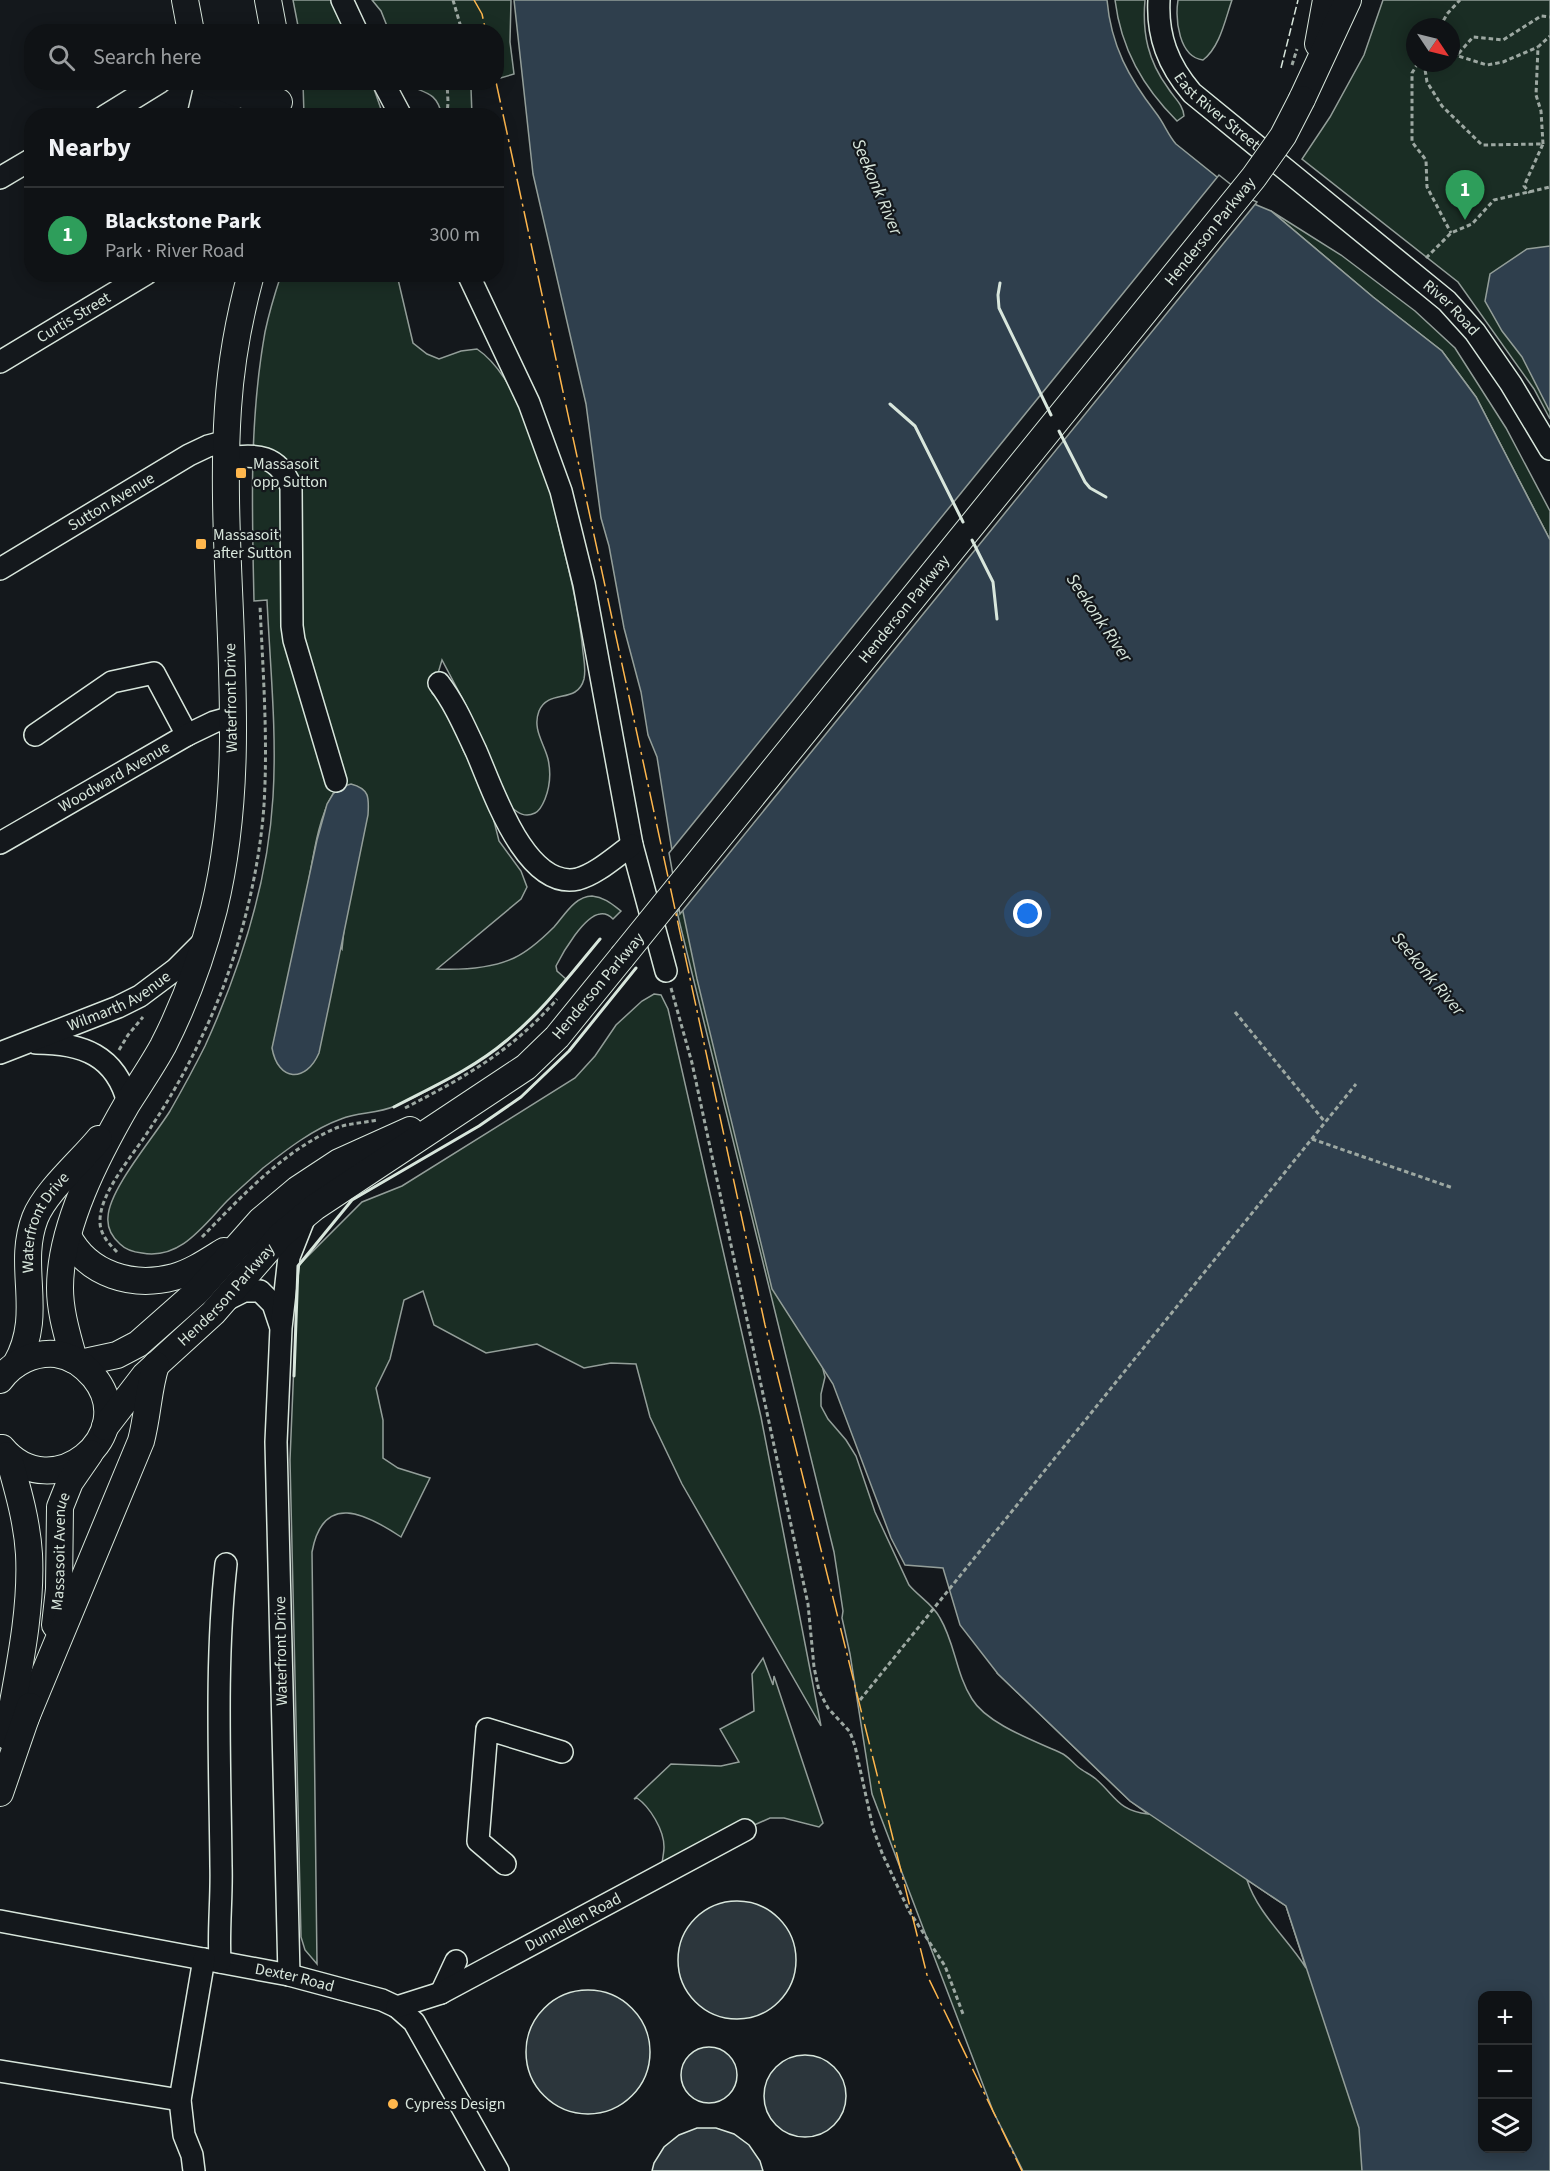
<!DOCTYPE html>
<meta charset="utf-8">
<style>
body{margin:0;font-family:"Source Sans 3",sans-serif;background:#1d2022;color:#f1f3f6}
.controls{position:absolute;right:18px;bottom:18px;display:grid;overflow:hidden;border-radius:12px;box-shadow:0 3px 15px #0003}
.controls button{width:54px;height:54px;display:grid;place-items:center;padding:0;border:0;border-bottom:2px solid #2f3234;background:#0f1215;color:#f1f3f6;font:30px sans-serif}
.compass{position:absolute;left:1406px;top:18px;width:54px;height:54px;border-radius:50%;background:#0f1215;box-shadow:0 3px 15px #0003;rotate:125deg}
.you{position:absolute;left:1028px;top:914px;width:21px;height:21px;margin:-15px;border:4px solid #fff;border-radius:50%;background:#1a73e8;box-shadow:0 0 0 9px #1a73e833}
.badge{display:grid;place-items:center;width:39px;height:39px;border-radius:50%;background:#1a73e8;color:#fff;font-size:20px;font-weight:700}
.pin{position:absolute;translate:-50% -50px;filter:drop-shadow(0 2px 3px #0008)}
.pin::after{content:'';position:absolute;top:32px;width:21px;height:18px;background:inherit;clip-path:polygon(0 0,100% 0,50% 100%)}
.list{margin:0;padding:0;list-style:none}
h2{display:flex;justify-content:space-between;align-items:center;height:78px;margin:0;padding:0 24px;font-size:26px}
h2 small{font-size:20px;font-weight:400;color:#9b9ea0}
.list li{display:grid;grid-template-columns:39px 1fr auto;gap:18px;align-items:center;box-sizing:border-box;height:96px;padding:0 24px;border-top:2px solid #2f3234}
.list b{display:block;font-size:22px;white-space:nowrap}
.list p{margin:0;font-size:20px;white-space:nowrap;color:#9b9ea0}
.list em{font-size:20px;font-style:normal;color:#9b9ea0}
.icon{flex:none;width:33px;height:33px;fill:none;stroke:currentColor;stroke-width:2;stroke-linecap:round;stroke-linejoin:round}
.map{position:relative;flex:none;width:1550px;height:2171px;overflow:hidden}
.search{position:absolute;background:#0f1215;box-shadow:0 3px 15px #0003;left:24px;top:24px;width:480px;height:66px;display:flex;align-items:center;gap:15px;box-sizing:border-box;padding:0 21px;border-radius:24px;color:#9b9ea0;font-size:22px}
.panel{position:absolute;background:#0f1215;box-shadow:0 3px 15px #0003;left:24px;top:108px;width:480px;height:174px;border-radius:24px}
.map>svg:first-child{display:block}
.green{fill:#1a2d24;stroke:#939e99;stroke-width:1.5;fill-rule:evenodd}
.water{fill:#2f3f4d;stroke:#939e99;stroke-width:1.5;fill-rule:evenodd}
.pier{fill:#14181c;stroke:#939e99;stroke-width:1.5}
.building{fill:#2c363c;stroke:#d8e6dc;stroke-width:1.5}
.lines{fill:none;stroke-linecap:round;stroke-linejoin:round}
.minor-casing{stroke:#d8e6dc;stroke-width:24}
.major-casing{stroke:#d8e6dc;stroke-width:28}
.path{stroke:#9da8a2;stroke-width:3;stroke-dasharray:4.5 3;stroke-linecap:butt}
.minor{stroke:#14181c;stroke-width:21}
.major{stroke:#14181c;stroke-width:26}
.major-bridge-casing{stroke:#d8e6dc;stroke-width:28;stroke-linecap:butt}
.major-bridge{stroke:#14181c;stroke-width:26}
.fence{stroke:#d8e6dc;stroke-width:1.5;stroke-dasharray:8 3;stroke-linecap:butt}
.wall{stroke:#d8e6dc;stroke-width:3}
.power{stroke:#ffb74d;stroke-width:1.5;stroke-dasharray:21 4.5 3 4.5;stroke-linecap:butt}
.poi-dot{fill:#ffb74d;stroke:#14181c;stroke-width:2}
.labels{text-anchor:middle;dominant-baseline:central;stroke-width:4.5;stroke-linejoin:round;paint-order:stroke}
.street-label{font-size:16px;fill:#d8e6dc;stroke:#14181c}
.poi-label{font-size:16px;fill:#d8e6dc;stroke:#14181c;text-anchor:start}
.water-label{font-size:18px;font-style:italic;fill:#d8e6dc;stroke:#14181c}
</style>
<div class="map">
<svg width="1550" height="2171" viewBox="0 0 1550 2171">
<rect width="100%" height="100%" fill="#14181c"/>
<g class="green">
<path d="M293 0H331L345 31H299Z"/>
<path d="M372 0H511L510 42 514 74 497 79 496 32 389 31 381 11Z"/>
<path d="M1115 0H1145C1142 33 1148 61 1168 88 1174 98 1183 104 1184 116L1177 121C1143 87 1121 49 1115 0Z"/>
<path d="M1178 0H1232C1225 20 1220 47 1203 60 1179 57 1175 20 1178 0Z"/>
<path d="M1383 0H1550V419L1534 389 1458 282 1302 159 1330 117 1364 55ZM1415 27H1451V63H1415Z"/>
<path d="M303 83H372L383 115H304Z"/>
<path d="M410 83H487L471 88 472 116 442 115C437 95 430 94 412 87Z"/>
<path d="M1271 211 1341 255 1415 311 1455 348 1506 428 1550 511V540L1476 397 1442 351 1373 297Z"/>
<path d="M281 275H397L413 343 427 354 439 359 461 351 477 349C498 363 513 391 524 414 546 458 553 507 565 554 573 586 580 618 583 652 584 660 586 670 584 679 577 705 549 688 539 711 532 729 544 743 548 759 551 772 550 786 545 799 543 804 539 811 535 813 525 818 518 813 511 807L470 713 442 660 432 693 443 705 454 725 463 750 488 797 499 841 521 871 527 887 521 899 437 969C462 970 490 969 514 958 529 951 542 939 554 927 564 916 575 896 592 896 604 897 612 904 621 911L613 919C610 916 605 913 600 914 584 916 563 952 556 966L557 971 566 979C556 992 546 1005 534 1017 495 1056 444 1084 395 1106 377 1114 359 1112 341 1119 313 1129 286 1150 263 1168 251 1179 238 1190 227 1201 203 1226 180 1260 142 1253 133 1252 126 1250 120 1244 112 1237 107 1227 108 1217 109 1189 154 1137 170 1111 182 1090 194 1068 205 1046 240 969 268 882 273 797 277 732 270 665 267 600L254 601C252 511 249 421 265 332 269 313 275 293 281 275ZM333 794 345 920 342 949 306 895C313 862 316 823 333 794Z"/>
<path d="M693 896 822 1365 825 1377 821 1394V1406L828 1419 846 1440 856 1456 875 1512 909 1585C919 1597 933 1604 940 1618 955 1643 956 1674 972 1699 987 1724 1035 1741 1061 1753 1068 1756 1072 1762 1078 1767 1084 1772 1092 1775 1097 1780 1116 1797 1119 1811 1148 1814L1130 1801 998 1674 1230 1715 1421 2171H1023L993 2111 872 1794 850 1654 842 1618 843 1611 834 1552 677 912ZM1247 1880 1286 1906 1306 1968C1288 1939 1258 1914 1247 1880Z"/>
<path d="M654 994 661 995 668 1009 761 1417 821 1726 682 1484 650 1417 636 1364 611 1363 584 1368 537 1344 486 1353 434 1325 423 1291 404 1300 390 1359 376 1388 383 1420V1458L398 1468 430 1478 401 1537C365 1513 323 1492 312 1552L317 1964 305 1950 301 1937 290 1460 298 1266 362 1202 402 1186 575 1078 595 1056 616 1025 642 1001Z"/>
<path d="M763 1658 773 1685 774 1676 823 1823 819 1827 784 1818H770L662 1866C662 1860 664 1853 664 1847 664 1830 650 1807 637 1798L634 1799 671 1764 721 1766 739 1762 720 1729 754 1711 752 1674Z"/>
</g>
<g class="water">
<path d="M514 0H1107C1111 46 1129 78 1156 113 1164 123 1168 135 1176 144L1247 201 1271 211 1373 297 1442 351 1476 397 1550 540V2171H1362L1359 2128 1286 1906 1130 1801 998 1674 960 1625 943 1568 905 1565 891 1538 833 1384 772 1289 697 979 678 888 657 757 648 735 641 692 624 628 609 546 601 518 586 404 533 174ZM1482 1996H1528V2148H1482Z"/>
<path d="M1550 246V412L1522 357 1502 331 1485 301 1490 274 1527 249Z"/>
<path d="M351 784C370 789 369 798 368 815 351 895 336 974 319 1053 306 1083 278 1082 272 1048L317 840 327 804 333 794 341 787Z"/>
</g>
<path class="pier" d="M1219 175 1248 198 1257 202 680 914 669 853Z"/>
<g class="building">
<circle cx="737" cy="1960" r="59"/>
<circle cx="588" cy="2052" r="62"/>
<circle cx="709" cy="2075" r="28"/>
<circle cx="805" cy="2096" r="41"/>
<path d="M697 2128H716L734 2134 749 2145 760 2161 763 2171H652L654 2163 664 2147 679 2135Z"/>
</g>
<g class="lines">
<defs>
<g id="minor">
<path d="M342 0 357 32"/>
<path id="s1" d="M1159 0C1157 36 1168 65 1192 93L1447 301 1475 332 1511 384 1550 449"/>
<path d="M383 82 401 116"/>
<path d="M105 116 160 82"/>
<path d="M198 116 206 82"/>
<path d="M0 178 32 159"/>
<path d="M468 274 529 403 561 491 584 584 632 845 666 971"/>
<path id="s2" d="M0 362 146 274"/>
<path d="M226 458C257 454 278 454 291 487L292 626 294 640 336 781"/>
<path id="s3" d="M0 569 189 455 208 446 227 441"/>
<path d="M439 683C455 704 465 728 476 751 492 787 525 891 578 879 597 874 616 856 632 845"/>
<path d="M35 735 112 682 154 673 187 735"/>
<path id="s4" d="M0 843 187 735 214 722 232 717"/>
<path d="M36 1043C82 1043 116 1055 128 1103"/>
<path id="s5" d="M0 1053 118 1007 140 996 176 969 204 941"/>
<path d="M226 1300 244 1291H260L273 1304 280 1325"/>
<path d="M505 1864 478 1841 487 1729 562 1752"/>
<path id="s6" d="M0 1921 289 1975 382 2000 397 2007 414 2022 498 2171"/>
<path d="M220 1962C218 1930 222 1898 221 1866 220 1765 215 1664 226 1564"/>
<path d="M289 1975 276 1442 281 1328 289 1257 306 1214"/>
<path d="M441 1993 456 1961"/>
<path id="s7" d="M397 2007 441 1993 745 1830"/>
<path d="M0 2071 180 2100"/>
<path d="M194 2171 192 2155 184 2135 180 2100 204 1959"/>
</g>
<g id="major">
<path d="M185 0 191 32"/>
<path d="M268 0 274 32"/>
<path d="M1318 44 1326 0"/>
<path d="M206 82 230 116"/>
<path d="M207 82 238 94 279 102"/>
<path d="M1302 99 1348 0"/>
<path d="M68 1236C88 1275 133 1288 174 1277 192 1272 208 1261 224 1251"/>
<path d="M74 1360C68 1337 60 1313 60 1288 60 1227 97 1156 127 1104 139 1085 152 1066 163 1046 185 1003 202 956 214 909 254 745 217 574 228 408 231 362 239 318 251 274"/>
<path d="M80 1363 117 1355 138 1344 198 1291 260 1221 298 1189 339 1162 410 1130"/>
<path id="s8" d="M16 1364C45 1313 16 1268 35 1218 45 1192 81 1161 99 1139"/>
<path d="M0 1380C13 1362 34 1352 56 1354 71 1356 84 1365 94 1377 141 1435 52 1508 2 1448"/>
<path id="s9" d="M105 1427 145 1375 213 1313 281 1235 315 1207 526 1067 557 1037 622 957"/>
<path id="s10" d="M55 1625 59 1589 60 1507 70 1482 90 1453"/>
<path d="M25 1720 141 1441C148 1415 148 1389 156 1365"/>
<path d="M7 1736C17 1677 32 1614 29 1554 27 1520 17 1487 8 1455"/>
<path d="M0 1793 30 1706"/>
</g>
</defs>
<use href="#minor" class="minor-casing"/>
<use href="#major" class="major-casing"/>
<g class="path">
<path d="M453 0 460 24 459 32"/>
<path d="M1440 27 1447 14 1460 0"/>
<path d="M1451 53H1459L1473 37 1503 40 1541 16 1550 17"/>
<path d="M1458 54 1455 55 1487 65 1503 62 1538 47"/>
<path d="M1418 63 1412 73V142L1426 160 1427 187 1451 233"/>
<path d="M1424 63 1427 82 1442 106 1482 145 1543 144 1524 186 1530 193"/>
<path d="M1292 65 1297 49"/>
<path d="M447 116 448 102 447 82"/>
<path d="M1543 144 1541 111 1536 95 1538 47 1550 36"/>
<path d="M1426 258 1451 233 1472 224 1494 200 1550 187"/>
<path d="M671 988 692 1063 808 1604 814 1667 819 1691 828 1708 850 1732 855 1746 873 1828 882 1853 909 1911 945 1966 963 2014"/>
<path d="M1235 1012 1325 1122"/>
<path d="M119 1050 128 1035 143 1017"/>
<path d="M405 1108C465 1077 512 1051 557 999"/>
<path d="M1312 1139 1453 1188"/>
<path d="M202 1237C241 1197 283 1151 336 1128 349 1123 364 1123 377 1120"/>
<path d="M117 1252C109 1244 100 1234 100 1222 99 1192 136 1152 151 1127 171 1097 189 1065 204 1032 236 966 259 878 264 805 268 739 263 672 260 606"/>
<path d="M860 1700 1356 1084"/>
</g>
<use href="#minor" class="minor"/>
<use href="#major" class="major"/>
<defs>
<g id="major-bridge">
<path id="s11" d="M622 957 1254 177 1283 136 1302 99"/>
</g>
</defs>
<use href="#major-bridge" class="major-bridge-casing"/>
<use href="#major-bridge" class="major-bridge"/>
<path class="fence" d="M1281 68 1298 0"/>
<g class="wall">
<path d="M1000 283 998 295 999 308 1051 415"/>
<path d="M890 404 915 426 963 522"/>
<path d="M1059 431 1085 482 1090 488 1106 497"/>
<path d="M972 540 993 582 997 619"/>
<path d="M394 1107C432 1087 473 1069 506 1041 542 1012 570 975 600 939"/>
<path d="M294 1376 298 1266 352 1200 479 1126 521 1097 569 1051 636 968"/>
</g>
<g class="power">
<path d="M474 0 482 14 486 32"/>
<path d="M496 82 765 1325 927 1975 1022 2171"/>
</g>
</g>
<g class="poi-dot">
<rect x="235" y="467" width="12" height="12" rx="3"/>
<rect x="195" y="538" width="12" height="12" rx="3"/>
<circle cx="393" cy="2104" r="6"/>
</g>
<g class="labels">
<g class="street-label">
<text stroke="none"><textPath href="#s1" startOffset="132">East River Street</textPath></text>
<text stroke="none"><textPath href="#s11" startOffset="934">Henderson Parkway</textPath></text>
<text stroke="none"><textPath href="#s1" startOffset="438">River Road</textPath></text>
<text stroke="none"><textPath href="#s2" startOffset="86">Curtis Street</textPath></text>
<text stroke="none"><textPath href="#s3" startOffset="130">Sutton Avenue</textPath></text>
<text stroke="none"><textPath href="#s11" startOffset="448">Henderson Parkway</textPath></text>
<text transform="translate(231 698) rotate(-91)">Waterfront Drive</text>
<text stroke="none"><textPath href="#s4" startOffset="132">Woodward Avenue</textPath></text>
<text transform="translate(598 986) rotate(-50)">Henderson Parkway</text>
<text stroke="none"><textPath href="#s5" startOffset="130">Wilmarth Avenue</textPath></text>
<text stroke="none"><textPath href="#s8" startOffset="148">Waterfront Drive</textPath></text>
<text stroke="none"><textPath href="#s9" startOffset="180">Henderson Parkway</textPath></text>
<text stroke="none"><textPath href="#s10" startOffset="74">Massasoit Avenue</textPath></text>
<text transform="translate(281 1651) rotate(-91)">Waterfront Drive</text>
<text stroke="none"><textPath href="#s7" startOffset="196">Dunnellen Road</textPath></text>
<text stroke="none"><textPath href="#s6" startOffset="300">Dexter Road</textPath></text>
</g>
<g class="poi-label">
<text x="253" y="464">Massasoit<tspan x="253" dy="18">opp Sutton</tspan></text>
<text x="213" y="535">Massasoit<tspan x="213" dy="18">after Sutton</tspan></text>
<text x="405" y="2104">Cypress Design</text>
</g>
<g class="water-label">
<text transform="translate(877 187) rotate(67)">Seekonk River</text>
<text transform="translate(1099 618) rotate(56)">Seekonk River</text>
<text transform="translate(1428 974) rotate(50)">Seekonk River</text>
</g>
</g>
</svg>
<div class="controls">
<button>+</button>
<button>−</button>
<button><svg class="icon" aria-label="layers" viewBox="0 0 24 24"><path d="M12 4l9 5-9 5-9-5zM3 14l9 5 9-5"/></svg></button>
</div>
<svg class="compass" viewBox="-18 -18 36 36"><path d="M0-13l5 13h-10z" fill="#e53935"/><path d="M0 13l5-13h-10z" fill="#9b9ea0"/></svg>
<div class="you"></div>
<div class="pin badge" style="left:1465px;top:220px;background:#2e9e5b">1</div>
<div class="search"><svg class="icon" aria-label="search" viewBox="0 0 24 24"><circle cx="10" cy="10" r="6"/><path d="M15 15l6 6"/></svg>Search here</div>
<section class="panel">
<h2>Nearby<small></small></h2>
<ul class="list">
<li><span class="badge" style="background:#2e9e5b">1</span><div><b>Blackstone Park</b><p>Park · River Road</p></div><em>300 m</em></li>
</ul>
</section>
</div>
